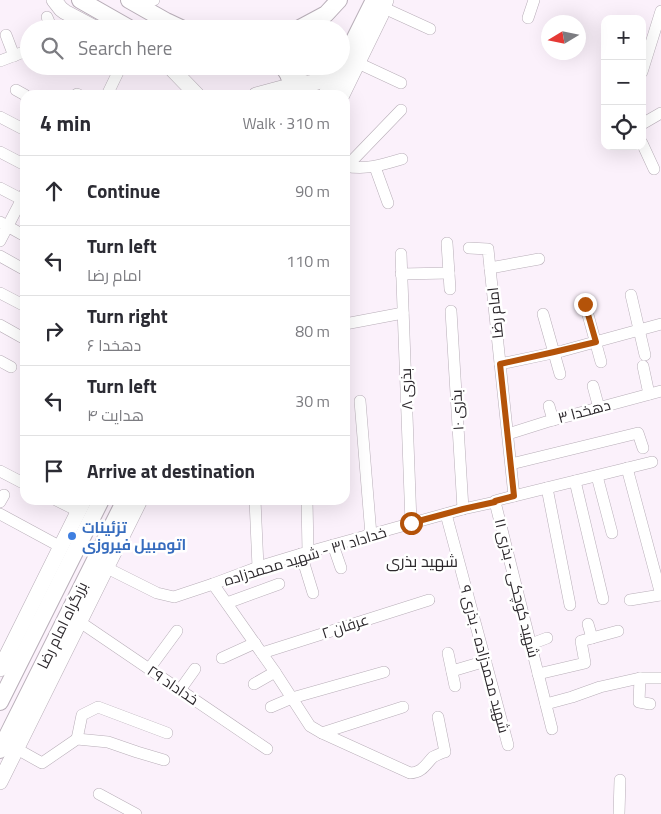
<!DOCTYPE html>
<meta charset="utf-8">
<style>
body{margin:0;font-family:"Titillium Web",Cairo,sans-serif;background:#f2f2f3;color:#2b2b33}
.controls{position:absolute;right:15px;top:15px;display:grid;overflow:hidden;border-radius:10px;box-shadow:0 5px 20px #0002}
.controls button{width:45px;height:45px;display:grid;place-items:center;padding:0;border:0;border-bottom:1px solid #e1e1e2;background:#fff;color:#2b2b33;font:25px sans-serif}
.compass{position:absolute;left:541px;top:15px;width:45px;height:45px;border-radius:50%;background:#fff;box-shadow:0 5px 20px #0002;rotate:260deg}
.stop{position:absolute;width:15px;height:15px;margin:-11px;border:4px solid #b45309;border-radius:50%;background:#fff}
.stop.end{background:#b45309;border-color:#fff;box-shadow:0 1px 5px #0008}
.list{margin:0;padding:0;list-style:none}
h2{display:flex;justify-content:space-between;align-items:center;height:65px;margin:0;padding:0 20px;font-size:21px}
h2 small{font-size:16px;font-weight:400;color:#7c7c81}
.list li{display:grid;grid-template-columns:32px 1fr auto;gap:15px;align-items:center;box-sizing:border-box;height:70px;padding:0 20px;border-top:1px solid #e1e1e2}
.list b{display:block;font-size:19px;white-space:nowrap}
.list p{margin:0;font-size:16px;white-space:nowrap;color:#7c7c81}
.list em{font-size:16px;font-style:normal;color:#7c7c81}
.icon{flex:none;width:28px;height:28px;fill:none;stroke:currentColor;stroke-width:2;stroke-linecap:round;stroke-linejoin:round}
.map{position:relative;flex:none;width:661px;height:814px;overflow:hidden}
.search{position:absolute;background:#fff;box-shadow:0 5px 20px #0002;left:20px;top:20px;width:330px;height:55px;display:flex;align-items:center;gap:12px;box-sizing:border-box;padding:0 18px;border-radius:28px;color:#7c7c81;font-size:19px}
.panel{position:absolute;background:#fff;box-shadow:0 5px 20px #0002;left:20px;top:90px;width:330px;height:415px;border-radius:15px}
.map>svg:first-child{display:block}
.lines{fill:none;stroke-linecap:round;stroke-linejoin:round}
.minor-casing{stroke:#b8aeb8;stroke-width:12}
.major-casing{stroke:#b8aeb8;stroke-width:16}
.highway-casing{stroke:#b8aeb8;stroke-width:18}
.minor{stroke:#fff;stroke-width:11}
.major{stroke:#fff;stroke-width:15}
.highway{stroke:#fff;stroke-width:16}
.route{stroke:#b45309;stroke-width:6}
.shop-dot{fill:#3f7fe0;stroke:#fff;stroke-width:2}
.labels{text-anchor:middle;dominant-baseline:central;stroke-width:5;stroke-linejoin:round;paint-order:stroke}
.street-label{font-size:15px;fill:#2c282c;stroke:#fff}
.shop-label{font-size:15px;font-weight:bold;fill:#366cbe;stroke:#fff;text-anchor:start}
.neighbourhood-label{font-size:16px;fill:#2c282c;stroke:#fff}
</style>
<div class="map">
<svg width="661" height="814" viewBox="0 0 661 814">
<rect width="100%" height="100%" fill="#fbf1fb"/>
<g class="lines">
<defs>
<g id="minor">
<path d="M148 0 149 2 154 0"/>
<path d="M384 8 430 29"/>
<path d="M47 17 52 29"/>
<path d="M528 18 534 0"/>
<path d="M6 35 14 56"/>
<path d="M0 61 29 50"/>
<path d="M358 63 401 83"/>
<path d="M642 72 661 11"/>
<path d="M16 90 25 95"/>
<path d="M76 95 77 94 79 95"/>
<path d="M107 95 121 66"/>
<path d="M0 117 25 130"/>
<path d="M642 124 661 113"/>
<path d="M642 143 654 169"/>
<path d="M0 152 25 165"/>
<path d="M345 166C366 170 382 165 402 159"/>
<path d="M347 166 401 110"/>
<path d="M375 167 388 203"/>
<path d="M0 188 25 201"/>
<path d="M0 222 25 236"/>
<path d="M0 241 25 193"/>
<path d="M447 243 450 289"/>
<path d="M469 248 488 249 514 496"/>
<path d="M401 254 411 523"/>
<path d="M0 256 25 270"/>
<path d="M490 268 539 259"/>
<path d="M401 274 449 273"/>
<path d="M0 293 25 306"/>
<path d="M631 295 645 355"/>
<path d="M585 304 601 362"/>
<path d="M451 311 463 509"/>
<path d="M543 314 560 374"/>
<path d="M345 324 403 313"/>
<path d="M0 325 25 339"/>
<path d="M0 361 11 367"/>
<path d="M500 364 562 351 661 324"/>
<path d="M643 366 649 394"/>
<path d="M593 386 599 408"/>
<path d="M360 401 371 535"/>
<path d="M549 406 553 420"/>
<path d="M508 434 546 422 661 391"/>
<path d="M511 464 638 433 643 448"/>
<path d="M627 468 661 595"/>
<path d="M0 471 25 484"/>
<path d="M597 476 612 533"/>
<path d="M575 481 603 599"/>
<path d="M547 488 570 605"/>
<path d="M56 500 78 511"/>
<path d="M255 500 258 567"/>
<path d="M307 500 308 552"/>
<path d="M0 502 4 495"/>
<path d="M495 502 552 729"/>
<path d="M0 514 61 547"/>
<path d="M446 514 508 745"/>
<path d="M333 545 341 568"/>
<path d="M301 554 313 593"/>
<path d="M107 568 157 593 174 597 213 584 258 567 301 554 463 509 495 502V501L502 499 652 462"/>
<path d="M213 584 275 672 310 726 322 733 403 707"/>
<path d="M630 600 661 595"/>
<path d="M227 603 279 584"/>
<path d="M80 622 267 749"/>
<path d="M588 624 592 638"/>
<path d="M531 644 547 638"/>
<path d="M262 653 429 600"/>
<path d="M448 653 455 686"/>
<path d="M222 658 255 643"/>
<path d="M149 669 177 631"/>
<path d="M452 671 486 661"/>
<path d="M538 674 585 663 581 641 618 631"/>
<path d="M640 678 639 702 650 704"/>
<path d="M254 684 275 672"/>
<path d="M180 690 195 669"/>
<path d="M546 704 572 697 600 687 640 678H661"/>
<path d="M271 707 292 698 384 672"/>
<path d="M322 733 410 773C422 773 426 764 433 757 437 755 441 753 445 752L438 717"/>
<path d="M77 739 82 715 98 707 167 733"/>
<path d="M17 749 42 763 77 739 108 742 137 752 164 760"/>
<path d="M99 794 136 814"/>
<path d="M619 814 620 780"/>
</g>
<g id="major">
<path d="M54 0 61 9 65 12 97 29"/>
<path d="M169 66 197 95"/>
<path d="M256 95 282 88 284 89 288 95"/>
<path d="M342 95 381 15 386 0"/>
<path d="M0 669 84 500"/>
<path d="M0 782 140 500"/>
</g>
<g id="highway">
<path d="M80 0 131 29"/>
<path d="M129 0 166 21 183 29"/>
<path d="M298 29 326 14 339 0"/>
<path d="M283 66C297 93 322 85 339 66"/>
<path d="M341 66 374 0"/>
<path d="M288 74 291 83V95"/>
<path d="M326 95 339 70"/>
<path d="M0 702 101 500"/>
<path d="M0 750 125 500"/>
</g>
</defs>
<use href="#minor" class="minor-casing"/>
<use href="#major" class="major-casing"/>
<use href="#highway" class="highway-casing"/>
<use href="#minor" class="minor"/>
<use href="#major" class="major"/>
<use href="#highway" class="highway"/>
</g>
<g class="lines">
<path class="route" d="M411 523 463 509 495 502V501L514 496 500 364 554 352 596 342 585 304"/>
</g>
<circle class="shop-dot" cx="72" cy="536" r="5"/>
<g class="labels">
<g class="street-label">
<text transform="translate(495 313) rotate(-96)">امام رضا</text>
<text transform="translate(406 389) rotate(-92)">بذری ۸</text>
<text transform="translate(457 410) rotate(-93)">بذری ۱۰</text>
<text transform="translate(584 411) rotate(-15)">دهخدا ۳</text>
<text transform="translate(305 556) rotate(-17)">خداداد ۳۱ - شهید محمدزاده</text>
<text transform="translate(517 588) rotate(76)">شهید کوچکی - بذری ۱۱</text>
<text transform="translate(62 625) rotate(-64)">بزرگراه امام رضا</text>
<text transform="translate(345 626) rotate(-18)">عرفان ۲</text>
<text transform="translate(485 659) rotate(75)">شهید محمدزاده - بذری ۹</text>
<text transform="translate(173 685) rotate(34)">خداداد ۲۹</text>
</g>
<g class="shop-label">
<text x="82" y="527">تزئینات<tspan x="82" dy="17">اتومبیل فیروزی</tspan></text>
</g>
<g class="neighbourhood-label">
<text x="422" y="561">شهید بذری</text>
</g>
</g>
</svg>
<div class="controls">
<button>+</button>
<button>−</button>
<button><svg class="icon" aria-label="locate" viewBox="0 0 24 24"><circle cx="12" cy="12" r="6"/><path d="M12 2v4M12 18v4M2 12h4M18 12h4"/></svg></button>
</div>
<svg class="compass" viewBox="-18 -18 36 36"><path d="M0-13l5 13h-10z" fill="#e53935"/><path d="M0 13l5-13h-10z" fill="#7c7c81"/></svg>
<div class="stop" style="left:411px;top:523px"></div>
<div class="stop end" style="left:585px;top:304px"></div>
<div class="search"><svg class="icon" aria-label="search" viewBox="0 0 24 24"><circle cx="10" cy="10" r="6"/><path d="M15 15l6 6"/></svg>Search here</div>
<section class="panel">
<h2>4 min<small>Walk · 310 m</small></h2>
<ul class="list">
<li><svg class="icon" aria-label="ahead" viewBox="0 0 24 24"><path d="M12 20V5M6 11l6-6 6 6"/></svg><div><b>Continue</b></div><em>90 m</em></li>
<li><svg class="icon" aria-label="left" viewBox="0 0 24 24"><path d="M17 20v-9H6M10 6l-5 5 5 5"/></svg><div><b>Turn left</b><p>امام رضا</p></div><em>110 m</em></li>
<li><svg class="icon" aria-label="right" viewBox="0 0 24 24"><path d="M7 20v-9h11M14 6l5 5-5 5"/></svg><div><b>Turn right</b><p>دهخدا ۶</p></div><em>80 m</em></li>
<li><svg class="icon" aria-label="left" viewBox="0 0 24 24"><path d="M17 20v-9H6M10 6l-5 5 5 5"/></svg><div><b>Turn left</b><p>هدایت ۴</p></div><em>30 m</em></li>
<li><svg class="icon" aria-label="arrive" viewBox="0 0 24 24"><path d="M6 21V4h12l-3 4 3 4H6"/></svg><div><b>Arrive at destination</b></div></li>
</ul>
</section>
</div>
